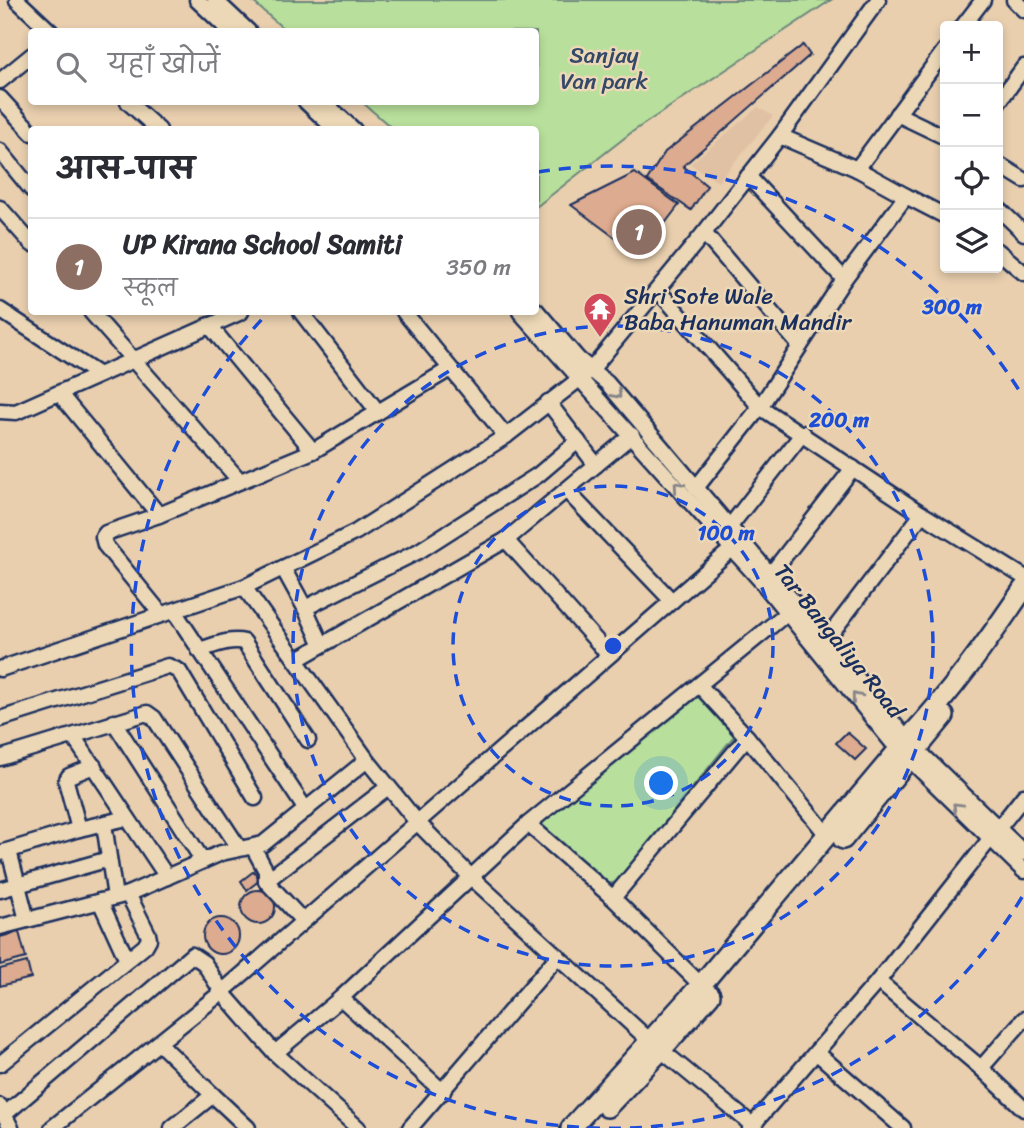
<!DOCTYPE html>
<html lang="hi">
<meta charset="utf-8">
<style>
body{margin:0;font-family:Sriracha,"Playpen Sans Deva",sans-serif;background:#f7f7f7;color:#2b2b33}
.controls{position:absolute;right:21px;top:21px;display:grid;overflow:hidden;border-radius:7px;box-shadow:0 4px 10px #0003}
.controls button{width:63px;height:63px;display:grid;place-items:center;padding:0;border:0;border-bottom:2px solid #e1e1e2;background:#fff;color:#2b2b33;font:35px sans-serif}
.you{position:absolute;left:662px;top:784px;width:24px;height:24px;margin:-18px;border:5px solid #fff;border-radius:50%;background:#1a73e8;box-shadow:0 0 0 10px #1a73e833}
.badge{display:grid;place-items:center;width:46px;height:46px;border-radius:50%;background:#0f766e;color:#fff;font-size:23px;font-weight:700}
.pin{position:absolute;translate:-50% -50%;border:4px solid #fff;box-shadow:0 2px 7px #0006}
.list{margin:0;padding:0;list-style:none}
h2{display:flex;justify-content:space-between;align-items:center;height:91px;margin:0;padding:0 28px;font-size:30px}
h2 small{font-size:23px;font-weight:400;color:#7c7c81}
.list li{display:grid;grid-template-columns:46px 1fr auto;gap:21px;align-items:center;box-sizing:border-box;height:98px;padding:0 28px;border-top:2px solid #e1e1e2}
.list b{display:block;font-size:26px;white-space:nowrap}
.list p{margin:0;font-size:23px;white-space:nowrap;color:#7c7c81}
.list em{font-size:23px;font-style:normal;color:#7c7c81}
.icon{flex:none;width:38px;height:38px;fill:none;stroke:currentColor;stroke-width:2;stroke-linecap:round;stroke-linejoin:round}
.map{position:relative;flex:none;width:1024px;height:1128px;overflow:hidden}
.search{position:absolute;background:#fff;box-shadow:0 4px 10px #0003;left:28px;top:28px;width:511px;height:77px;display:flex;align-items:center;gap:18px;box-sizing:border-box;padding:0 24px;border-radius:7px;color:#7c7c81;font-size:26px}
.panel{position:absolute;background:#fff;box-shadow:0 4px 10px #0003;left:28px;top:126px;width:511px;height:189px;border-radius:7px}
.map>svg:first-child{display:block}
.built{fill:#e1c1a4}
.green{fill:#b8df9b;stroke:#6a877c;stroke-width:2}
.building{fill:#ddab8f;stroke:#1b2f5e;stroke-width:2}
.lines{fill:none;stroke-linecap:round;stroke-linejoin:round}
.minor-casing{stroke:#1b2f5e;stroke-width:19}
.highway-casing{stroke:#1b2f5e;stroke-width:24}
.minor{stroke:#ecd8b6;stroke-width:14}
.highway{stroke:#ecd8b6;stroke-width:19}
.oneway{stroke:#84848a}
.ring{fill:none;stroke:#1d4ed8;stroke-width:3.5;stroke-dasharray:12 9}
.labels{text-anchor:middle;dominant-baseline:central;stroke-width:5;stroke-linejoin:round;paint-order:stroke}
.park-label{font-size:23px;fill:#334967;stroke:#ecd8b6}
.poi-label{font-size:23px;fill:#1b2f5e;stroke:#ecd8b6;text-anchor:start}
.street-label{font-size:23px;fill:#1b2f5e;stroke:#ecd8b6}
.centre{fill:#1d4ed8;stroke:#ecd8b6;stroke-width:3.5}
.ring-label{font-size:21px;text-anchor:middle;font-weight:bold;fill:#1d4ed8;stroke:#ecd8b6;stroke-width:5;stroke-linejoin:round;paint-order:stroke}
</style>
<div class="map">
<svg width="1024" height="1128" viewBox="0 0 1024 1128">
<rect width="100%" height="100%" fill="#e9cfae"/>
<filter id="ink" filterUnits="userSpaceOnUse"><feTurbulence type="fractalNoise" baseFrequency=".0143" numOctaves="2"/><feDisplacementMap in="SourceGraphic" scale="14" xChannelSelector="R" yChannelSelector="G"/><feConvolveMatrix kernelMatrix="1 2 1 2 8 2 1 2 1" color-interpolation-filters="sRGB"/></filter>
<g filter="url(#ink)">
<path class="built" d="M758 107 773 116 718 182 690 164Z"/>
<g class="green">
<path d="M251 0H831L632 132 536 207V130L393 129 362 102H536V32L286 31Z"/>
<path d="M696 692 734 736 617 882 608 884 603 882 542 827 543 821Z"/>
</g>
<g class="building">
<path d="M803 45 810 55 683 166 707 186 691 210 647 180 665 152Z"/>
<path d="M635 173 679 205 640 256 571 205Z"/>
<path d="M847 732 866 749 855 760 836 743Z"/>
<path d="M254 871 260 880 247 890 241 881Z"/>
<circle cx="258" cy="907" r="17"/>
<circle cx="221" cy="936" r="18"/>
<path d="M19 932 26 958 0 965V937Z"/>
<path d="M27 962 31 978 0 986V969Z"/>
</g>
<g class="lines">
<defs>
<g id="minor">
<path d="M17 0 51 32"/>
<path d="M197 0 231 32"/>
<path d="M215 0 249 32"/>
<path d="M1014 0 1024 10"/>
<path d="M963 26 983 0"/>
<path d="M0 81 32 55"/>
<path d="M0 98 32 133"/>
<path d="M128 102 159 130"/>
<path d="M306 102 336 130"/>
<path d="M324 102 354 130"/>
<path d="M998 103 1024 67"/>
<path d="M897 114 945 137"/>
<path d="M0 151 32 190"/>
<path d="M998 164 1024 180"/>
<path d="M857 169 945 50"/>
<path d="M748 176 844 279"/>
<path d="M906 196 945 216"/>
<path d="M0 208 32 244"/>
<path d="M998 212 1000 210 1024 233"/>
<path d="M704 233 800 346"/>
<path d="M998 251 1024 273"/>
<path d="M658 290 760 407 922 514 1024 577"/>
<path d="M0 310 99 375"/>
<path d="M536 310 578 359 607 383 826 640 907 740 1024 853"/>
<path d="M91 312 240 481"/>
<path d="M301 312 378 412"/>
<path d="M404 312 506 436"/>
<path d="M520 312 762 582 892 742 1024 871"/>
<path d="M209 325 313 451"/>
<path d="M59 393 159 515"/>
<path d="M548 402 596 465"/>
<path d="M0 411 16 412 241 312"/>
<path d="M696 488 760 407 844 279 906 196 857 169 780 136"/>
<path d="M566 490 672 601"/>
<path d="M724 534 803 433"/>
<path d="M506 540 609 655"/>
<path d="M283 568 305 608 322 645"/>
<path d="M770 575 853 468"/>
<path d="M244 587 367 760 417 822 471 877 650 1041 756 1128"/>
<path d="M305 608 419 551 538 475 578 441"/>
<path d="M174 611 306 810"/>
<path d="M161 614 105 545 103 537 106 533 159 515 313 451 450 369"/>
<path d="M826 640 922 514"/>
<path d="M199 650C213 646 230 638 244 642L308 740"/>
<path d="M296 660 506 540 632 435"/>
<path d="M0 669 244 587 356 532 506 436 591 370 704 233 780 136 878 0"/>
<path d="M699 685 747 737 828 836"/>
<path d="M0 719 168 666 179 671 255 798"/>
<path d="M114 722 203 861"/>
<path d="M73 736 167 877"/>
<path d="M0 758 147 713 154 718 239 848"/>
<path d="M1024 796 878 981 981 1068 1024 1019"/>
<path d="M104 824 115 897"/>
<path d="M528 824 613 898 701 985"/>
<path d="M79 829 66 781 69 776 94 766"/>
<path d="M253 847 266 871V881L303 921"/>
<path d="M9 851 27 920"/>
<path d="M0 853 79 829 127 818"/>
<path d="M266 881 388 787"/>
<path d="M0 890 109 859"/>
<path d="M613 898 747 737"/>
<path d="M100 901 127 960"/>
<path d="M0 927 128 894 221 853 263 844 367 760"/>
<path d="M341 998 443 1092"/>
<path d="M159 1043 213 1095 172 1128"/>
<path d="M816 1052 903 1128"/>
<path d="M275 1053 341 998 528 824 787 613"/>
<path d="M0 1064 145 946 149 939 148 934 128 894"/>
<path d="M981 1068 1024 1109"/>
<path d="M213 1095 248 1128"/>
<path d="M0 1106 11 1128"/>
<path d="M4 1115 192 955 204 963 222 992 275 1053 358 1128"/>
<path d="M52 1128 222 992 741 541"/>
<path d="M410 1128 558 956"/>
<path d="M750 1128 878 981"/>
</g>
<g id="highway">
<path d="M843 839 944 716"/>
<path d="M607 1107 661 1050 710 995"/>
<path d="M571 1128 701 985 907 740C951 693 988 641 1024 588"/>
</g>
</defs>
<use href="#minor" class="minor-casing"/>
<use href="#highway" class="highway-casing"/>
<use href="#minor" class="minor"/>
<use href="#highway" class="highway"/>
</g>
<defs><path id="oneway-chevron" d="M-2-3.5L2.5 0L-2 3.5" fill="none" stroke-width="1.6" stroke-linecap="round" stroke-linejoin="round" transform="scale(1.75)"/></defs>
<g class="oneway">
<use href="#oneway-chevron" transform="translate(617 394) rotate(49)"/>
<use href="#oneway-chevron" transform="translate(678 486) rotate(-131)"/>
<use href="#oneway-chevron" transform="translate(856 697) rotate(-129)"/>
<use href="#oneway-chevron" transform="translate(957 807) rotate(-136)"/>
</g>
</g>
<g class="ring">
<circle cx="613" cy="646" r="160"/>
<circle cx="613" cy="646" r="320"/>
<path d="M1022 897A480 480 0 1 1 268 313M538 172A480 480 0 0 1 1022 395"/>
</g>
<defs>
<symbol id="temple-pin" viewBox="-11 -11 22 30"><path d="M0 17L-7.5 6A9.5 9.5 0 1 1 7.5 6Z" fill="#d1495b" stroke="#ecd8b6"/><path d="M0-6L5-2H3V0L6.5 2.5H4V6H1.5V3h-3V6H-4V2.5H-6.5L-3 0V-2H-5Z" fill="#fff"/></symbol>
</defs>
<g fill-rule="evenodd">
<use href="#temple-pin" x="581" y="290" width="38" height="52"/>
</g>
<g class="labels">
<g class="park-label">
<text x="604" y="55">Sanjay<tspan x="604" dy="26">Van park</tspan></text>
</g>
<g class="poi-label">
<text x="624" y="296">Shri Sote Wale<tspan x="624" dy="26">Baba Hanuman Mandir</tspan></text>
</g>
<g class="street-label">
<text transform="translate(839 641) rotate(51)">Tar Bangaliya Road</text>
</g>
</g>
<circle cx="613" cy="646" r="10" class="centre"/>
<g class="ring-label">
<text x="952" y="314">300 m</text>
<text x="839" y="427">200 m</text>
<text x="726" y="540">100 m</text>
</g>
</svg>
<div class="controls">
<button>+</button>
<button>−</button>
<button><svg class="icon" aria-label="locate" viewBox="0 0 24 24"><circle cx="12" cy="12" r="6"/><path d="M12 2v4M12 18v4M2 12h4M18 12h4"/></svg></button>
<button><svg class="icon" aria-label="layers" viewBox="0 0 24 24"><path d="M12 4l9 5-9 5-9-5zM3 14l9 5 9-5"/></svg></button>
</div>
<div class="you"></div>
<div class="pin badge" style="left:639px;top:232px;background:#8d6e63">1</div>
<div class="search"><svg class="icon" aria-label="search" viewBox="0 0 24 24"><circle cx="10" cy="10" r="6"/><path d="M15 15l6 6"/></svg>यहाँ खोजें</div>
<section class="panel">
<h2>आस-पास<small></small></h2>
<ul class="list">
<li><span class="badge" style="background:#8d6e63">1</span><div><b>UP Kirana School Samiti</b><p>स्कूल</p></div><em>350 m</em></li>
</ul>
</section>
</div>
